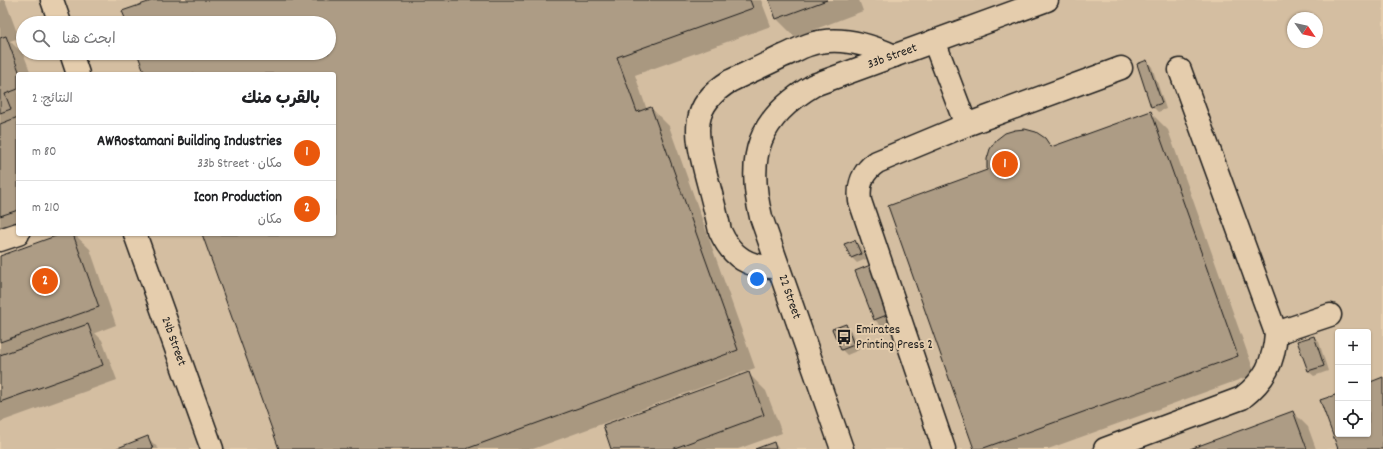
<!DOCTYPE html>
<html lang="ar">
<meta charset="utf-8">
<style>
body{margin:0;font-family:Dekko,"Playpen Sans Arabic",sans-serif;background:#f2f2f2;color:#202124;direction:rtl}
.controls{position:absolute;right:12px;bottom:12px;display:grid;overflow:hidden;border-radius:4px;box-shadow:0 1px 3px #0004}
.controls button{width:36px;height:36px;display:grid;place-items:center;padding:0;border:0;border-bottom:1px solid #e0e0e0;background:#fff;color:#202124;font:20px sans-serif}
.compass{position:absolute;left:1287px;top:12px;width:36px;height:36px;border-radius:50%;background:#fff;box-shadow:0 1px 3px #0004;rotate:124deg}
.you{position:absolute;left:757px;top:279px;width:14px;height:14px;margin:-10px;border:3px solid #fff;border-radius:50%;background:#1a73e8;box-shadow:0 0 0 6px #1a73e833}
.badge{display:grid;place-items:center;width:26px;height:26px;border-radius:50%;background:#ea580c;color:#fff;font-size:13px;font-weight:700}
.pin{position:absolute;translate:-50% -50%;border:2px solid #fff;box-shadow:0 1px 4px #0006}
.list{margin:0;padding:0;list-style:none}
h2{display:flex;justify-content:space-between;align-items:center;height:52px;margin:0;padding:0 16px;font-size:17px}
h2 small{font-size:13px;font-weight:400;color:#757577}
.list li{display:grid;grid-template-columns:26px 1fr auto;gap:12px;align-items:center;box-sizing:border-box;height:56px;padding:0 16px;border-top:1px solid #e0e0e0}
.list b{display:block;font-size:15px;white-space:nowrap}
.list p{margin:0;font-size:13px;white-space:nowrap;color:#757577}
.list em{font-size:13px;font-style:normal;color:#757577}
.icon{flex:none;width:22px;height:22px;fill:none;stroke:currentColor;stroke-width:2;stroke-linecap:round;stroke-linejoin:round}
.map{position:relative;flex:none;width:1383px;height:449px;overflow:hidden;direction:ltr}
.search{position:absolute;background:#fff;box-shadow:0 1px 3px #0004;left:16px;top:16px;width:320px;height:44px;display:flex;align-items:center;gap:10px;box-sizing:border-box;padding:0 14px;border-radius:22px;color:#757577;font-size:15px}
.panel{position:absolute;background:#fff;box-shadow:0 1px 3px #0004;left:16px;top:72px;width:320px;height:164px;border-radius:4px;direction:rtl}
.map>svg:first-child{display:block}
.built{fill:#d4bea1;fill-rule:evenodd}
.shadow{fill:#0003}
.building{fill:#ad9c85;stroke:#1c1c1c}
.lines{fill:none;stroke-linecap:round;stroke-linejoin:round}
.minor-casing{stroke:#1c1c1c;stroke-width:25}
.minor{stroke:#e5cdad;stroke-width:22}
.labels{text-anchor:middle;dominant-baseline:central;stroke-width:4;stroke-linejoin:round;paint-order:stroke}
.street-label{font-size:13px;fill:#1c1c1c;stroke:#e5cdad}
.poi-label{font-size:13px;fill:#1c1c1c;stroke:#e5cdad;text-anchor:start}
</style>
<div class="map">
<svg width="1383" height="449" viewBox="0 0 1383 449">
<rect width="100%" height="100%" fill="#e5cdad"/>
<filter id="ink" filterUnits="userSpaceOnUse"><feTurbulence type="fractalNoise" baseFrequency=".025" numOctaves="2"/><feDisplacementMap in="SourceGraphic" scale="8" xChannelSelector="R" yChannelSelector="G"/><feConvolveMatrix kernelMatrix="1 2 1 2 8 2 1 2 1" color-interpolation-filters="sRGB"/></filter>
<g filter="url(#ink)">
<path class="built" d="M0 0H1383V449H0ZM1293 18H1317V42H1293ZM23 23H329V53H23ZM18 74H334V234H18ZM1338 332H1368V434H1338Z"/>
<g class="shadow">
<path d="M0 0H5L19 38 10 41 24 55 31 74H18V234L0 241Z"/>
<path d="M157 0H761L771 26 635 75 647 110 651 108 669 126 755 368 533 449H280L203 234H334V74H146L138 53H329V23H128Z"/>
<path d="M770 0H859L863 11 795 37 777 19Z"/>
<path d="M1147 61 1152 67 1166 109 1158 112 1152 106Z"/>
<path d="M1150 112 1168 130 1255 374 1048 449H975L988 170 1044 139 1052 147Z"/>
<path d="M64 234H74L90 249 116 325 95 333 102 340 117 380 0 422V257Z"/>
<path d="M855 241 860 246 866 259 857 263 852 258 846 244Z"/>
<path d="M856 271 902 324 885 330 875 320Z"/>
<path d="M846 325 851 331 859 350 847 355 841 349Z"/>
<path d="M1314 337 1319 342 1328 371 1314 376 1308 371Z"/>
<path d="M748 373 766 391 782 433 738 449H612Z"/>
<path d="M1293 412 1308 427 1316 449H1192Z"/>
<path d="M148 438 159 449H118Z"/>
<path d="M774 443 779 449H758Z"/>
</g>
<g class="building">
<path d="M154 0H750L753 8 617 57 637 112 651 107 738 350 466 449H279L202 234H334V74H145L137 53H329V23H127L122 11Z"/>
<path d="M769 0H827L776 19Z"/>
<path d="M6 36 20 74H18V89L5 94 11 109 0 113V38Z"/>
<path d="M1147 60 1162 103 1151 107 1137 64Z"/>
<path d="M1151 111 1238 356 981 449H974L888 206 987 170V159L990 149 996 140 1005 133 1015 130 1025 129 1036 132 1045 138 1051 147Z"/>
<path d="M18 117V210L0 216V124Z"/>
<path d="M61 234H73L99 307 0 342V256Z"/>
<path d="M855 240 861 254 851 258 844 244Z"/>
<path d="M873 264 892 313 874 320 855 271Z"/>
<path d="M88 324 103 365 0 402V355Z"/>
<path d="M846 324 854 345 841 350 832 329Z"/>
<path d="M1314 336 1324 366 1308 371 1297 341Z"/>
<path d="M749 372 764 415 672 449H611L603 425Z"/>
<path d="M1383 377V449H1338L1320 400 1338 394V434H1368V383Z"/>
<path d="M1293 411 1307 449H1190Z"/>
<path d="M148 436 153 449H115Z"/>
<path d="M774 442 776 449H755Z"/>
</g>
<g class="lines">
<defs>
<g id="minor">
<path d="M52 0 60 23"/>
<path d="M934 41 966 125"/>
<path d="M71 53 78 74"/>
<path id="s1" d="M135 234 212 449"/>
<path d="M0 240 18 234"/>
<path d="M778 267C749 268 732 258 720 231 716 212 711 194 706 175 696 134 688 107 730 81 747 73 765 65 783 56 791 53 799 48 808 45 836 35 868 44 894 56"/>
<path d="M1276 333 1330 315"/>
<path id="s2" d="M842 449 761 217C746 156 758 118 814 85L1047 0"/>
<path d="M944 449 860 201C858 184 862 172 877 162L966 125 1121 68"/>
<path d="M1105 449 1242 398C1265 380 1274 363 1276 333L1180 70"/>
</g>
</defs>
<use href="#minor" class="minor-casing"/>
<use href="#minor" class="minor"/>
</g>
</g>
<defs>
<symbol id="bus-bare" viewBox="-9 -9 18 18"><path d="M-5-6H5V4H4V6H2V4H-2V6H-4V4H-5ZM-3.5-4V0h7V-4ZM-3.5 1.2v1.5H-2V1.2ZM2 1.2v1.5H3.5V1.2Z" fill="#1c1c1c" stroke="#e5cdad" stroke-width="2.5" paint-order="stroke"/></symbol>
</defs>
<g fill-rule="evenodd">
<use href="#bus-bare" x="833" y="326" width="22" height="22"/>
</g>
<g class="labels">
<g class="street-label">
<text stroke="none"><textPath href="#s2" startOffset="485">33b Street</textPath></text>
<text transform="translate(789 297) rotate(71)">22 Street</text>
<text stroke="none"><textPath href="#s1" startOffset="114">24b Street</textPath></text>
</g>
<g class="poi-label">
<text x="856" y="330">Emirates<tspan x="856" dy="15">Printing Press 2</tspan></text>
</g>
</g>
</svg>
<div class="controls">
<button>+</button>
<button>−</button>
<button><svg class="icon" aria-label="locate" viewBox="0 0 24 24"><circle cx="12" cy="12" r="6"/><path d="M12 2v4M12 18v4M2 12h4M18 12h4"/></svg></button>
</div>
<svg class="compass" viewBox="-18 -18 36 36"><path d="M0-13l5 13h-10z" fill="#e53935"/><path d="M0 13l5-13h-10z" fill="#757577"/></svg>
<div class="you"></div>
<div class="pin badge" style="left:1005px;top:164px">1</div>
<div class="pin badge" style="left:45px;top:281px">2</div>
<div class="search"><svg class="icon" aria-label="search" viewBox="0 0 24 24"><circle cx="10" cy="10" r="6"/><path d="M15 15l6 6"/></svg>ابحث هنا</div>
<section class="panel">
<h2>بالقرب منك<small>النتائج: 2</small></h2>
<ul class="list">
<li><span class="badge">1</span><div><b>AWRostamani Building Industries</b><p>مكان · 33b Street</p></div><em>80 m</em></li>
<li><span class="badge">2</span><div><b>Icon Production</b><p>مكان</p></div><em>210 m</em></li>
</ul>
</section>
</div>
